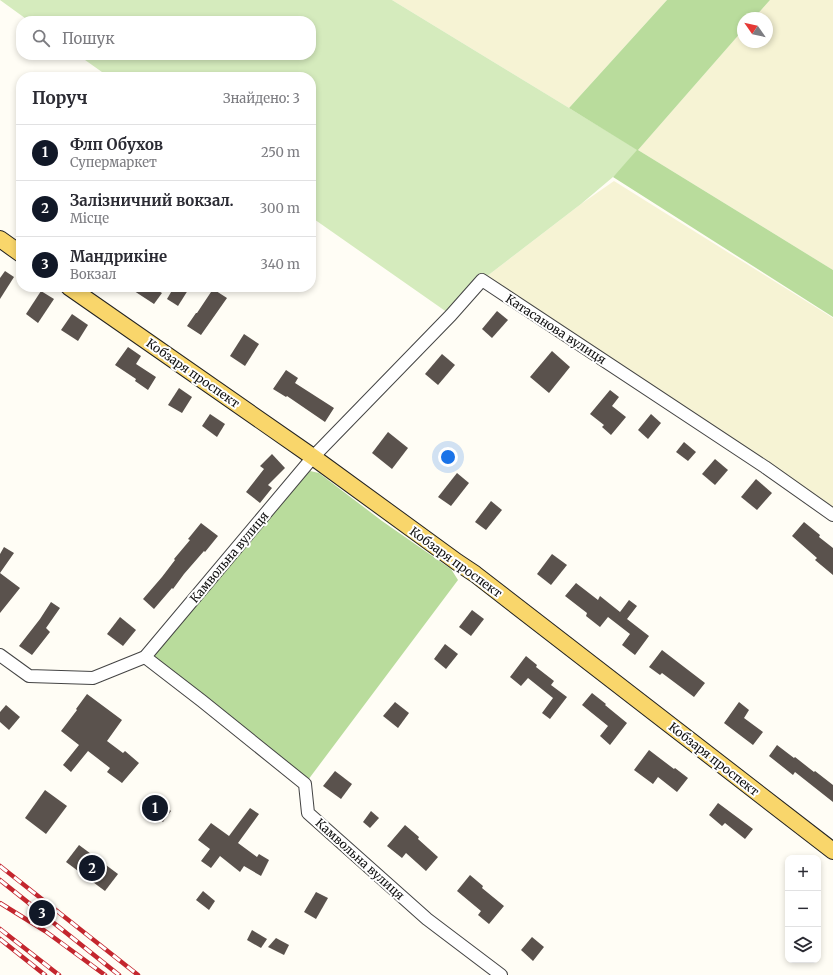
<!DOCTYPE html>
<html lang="uk">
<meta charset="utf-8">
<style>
body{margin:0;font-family:Merriweather,serif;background:#f2f2f3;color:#2b2b33}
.controls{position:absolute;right:12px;bottom:12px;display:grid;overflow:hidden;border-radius:8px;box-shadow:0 2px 6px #0003}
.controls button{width:36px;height:36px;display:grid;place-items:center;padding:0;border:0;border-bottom:1px solid #e1e1e2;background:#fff;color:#2b2b33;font:20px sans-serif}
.compass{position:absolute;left:737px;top:12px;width:36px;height:36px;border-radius:50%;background:#fff;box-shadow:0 2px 6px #0003;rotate:304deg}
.you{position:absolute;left:448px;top:457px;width:14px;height:14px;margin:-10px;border:3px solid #fff;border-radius:50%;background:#1a73e8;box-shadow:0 0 0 6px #1a73e833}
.badge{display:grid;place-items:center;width:26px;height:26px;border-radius:50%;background:#111827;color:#fff;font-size:13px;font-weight:700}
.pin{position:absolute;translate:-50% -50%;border:2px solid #fff;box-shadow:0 1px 4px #0006}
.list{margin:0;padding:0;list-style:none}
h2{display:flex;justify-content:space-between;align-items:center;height:52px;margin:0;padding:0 16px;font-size:17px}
h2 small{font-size:13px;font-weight:400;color:#7c7c81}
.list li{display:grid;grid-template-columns:26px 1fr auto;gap:12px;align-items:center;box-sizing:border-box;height:56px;padding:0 16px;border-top:1px solid #e1e1e2}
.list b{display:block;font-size:15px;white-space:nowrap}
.list p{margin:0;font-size:13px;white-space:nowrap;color:#7c7c81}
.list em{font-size:13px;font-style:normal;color:#7c7c81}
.icon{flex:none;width:22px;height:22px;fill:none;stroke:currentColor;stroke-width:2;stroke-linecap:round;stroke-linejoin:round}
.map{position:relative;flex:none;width:833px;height:975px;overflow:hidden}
.search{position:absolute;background:#fff;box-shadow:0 2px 6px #0003;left:16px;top:16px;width:300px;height:44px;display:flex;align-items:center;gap:10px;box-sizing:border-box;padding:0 14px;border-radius:16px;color:#7c7c81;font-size:15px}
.panel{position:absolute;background:#fff;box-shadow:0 2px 6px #0003;left:16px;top:72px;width:300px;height:220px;border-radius:16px}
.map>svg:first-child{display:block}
.farmland{fill:#f6f3d4}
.green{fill:#d5ebbd}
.forest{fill:#b9dc9c}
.building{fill:#5a524d}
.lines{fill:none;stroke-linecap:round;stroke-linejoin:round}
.minor-casing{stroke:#444;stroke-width:14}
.major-casing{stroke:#222;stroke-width:18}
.minor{stroke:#fff;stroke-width:12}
.major{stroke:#f9d66b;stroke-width:16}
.rail-casing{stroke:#c4262e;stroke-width:4.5}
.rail{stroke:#fff;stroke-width:3;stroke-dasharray:9;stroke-linecap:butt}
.labels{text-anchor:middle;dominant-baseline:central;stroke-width:4;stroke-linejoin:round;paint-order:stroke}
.street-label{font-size:12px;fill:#111;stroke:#fff}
</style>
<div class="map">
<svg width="833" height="975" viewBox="0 0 833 975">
<rect width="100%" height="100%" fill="#fffdf5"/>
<g class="farmland">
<path d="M392 0H667L569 108Z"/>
<path d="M770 0H833V270L638 150 743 30V42H767V18H754Z"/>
<path d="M614 181 833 318V515L482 280 581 204Z"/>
</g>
<path class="green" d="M0 0H392L638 150 613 177 581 204 482 280 451 315 311 217V77H109L78 55H311V21H29Z"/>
<g class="forest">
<path d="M667 0H770L754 18H743V30L638 150 833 270V317L613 177 637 150 569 108Z"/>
<path d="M310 471 319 473 336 486 382 521 451 569 458 580 305 784 145 657Z"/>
</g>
<g class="building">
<path d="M5 271 14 277 0 299V278Z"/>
<path d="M128 287H152L162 293 154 304Z"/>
<path d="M174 287H190L178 306 167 299Z"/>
<path d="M213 289 227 298 201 335 187 326 196 313H197Z"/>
<path d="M41 291 54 299 38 323 26 314Z"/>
<path d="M497 311 508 320 492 338 482 329Z"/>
<path d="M72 314 88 325 78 341 61 330Z"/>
<path d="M244 334 259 344 245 366 230 356Z"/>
<path d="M128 347 141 356 136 364 156 377 148 390 135 381 136 379 115 365Z"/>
<path d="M552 351 570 367 549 393 530 377Z"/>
<path d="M442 354 455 365 438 385 425 374Z"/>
<path d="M286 370 298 378 295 383 334 408 325 422 287 396 286 397 273 389Z"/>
<path d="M179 388 192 397 182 413 168 405Z"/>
<path d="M610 390 619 397 612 406 626 417 611 435 602 427 604 425 590 414Z"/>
<path d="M210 414 225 424 217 437 202 426Z"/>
<path d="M651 414 661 423 648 439 638 430Z"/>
<path d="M388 432 408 448 392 469 372 453Z"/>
<path d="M684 442 696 452 688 461 676 452Z"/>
<path d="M272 454 285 468 268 485 272 488 260 503 246 492 264 469 260 466Z"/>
<path d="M715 459 728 470 715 485 702 474Z"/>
<path d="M457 473 469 483 451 506 438 497Z"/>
<path d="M756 479 772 493 757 510 741 497Z"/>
<path d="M491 501 502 510 486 530 475 522Z"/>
<path d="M804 522 820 535 819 537 833 548V575L815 560 817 558 792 536Z"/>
<path d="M201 523 218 536 205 552 204 551 184 574 173 589 172 588 154 609 143 599 162 577 175 560 174 559 190 540 188 539Z"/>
<path d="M4 547 14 553 0 573 20 588 0 613V554Z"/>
<path d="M552 554 567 565 551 585 537 574Z"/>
<path d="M576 583 598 600 600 596 620 612 629 600 637 606 627 619 649 636 635 655 622 645 630 634 608 617 600 627 586 616 587 613 565 596Z"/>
<path d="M51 602 60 608 46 628 50 632 32 655 19 646 40 619Z"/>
<path d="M472 610 484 619 471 636 459 627Z"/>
<path d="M120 617 136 630 123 646 107 634Z"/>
<path d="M445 644 458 654 446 669 434 659Z"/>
<path d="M662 650 705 683 694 697 662 673 660 675 649 667Z"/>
<path d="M526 656 537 665 536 667 554 681 551 685 567 697 550 719 542 713 553 698 528 678 521 686 510 677Z"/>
<path d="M592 693 606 704 605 705 627 723 610 745 600 736 608 726 582 705Z"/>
<path d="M87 694 122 720 107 741 123 753 125 751 139 763 122 783 107 772 110 768 88 751 71 772 63 765 79 745 61 731 77 710 76 709Z"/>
<path d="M395 702 409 713 398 728 383 716Z"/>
<path d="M739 702 749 710 744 718 763 732 753 745 724 723Z"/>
<path d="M6 705 20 717 9 730 0 722V712Z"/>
<path d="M777 745 794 758 795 757 814 772 815 771 833 785V802L795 772 793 775 769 756Z"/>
<path d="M649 750 674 769 675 768 688 778 677 792 658 777 653 784 634 770Z"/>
<path d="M335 771 352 784 341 799 323 786Z"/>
<path d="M45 790 67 806 46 834 25 818Z"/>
<path d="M151 794 171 811 163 822 142 806Z"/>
<path d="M718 803 753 829 745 839 725 823 722 826 709 815Z"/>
<path d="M250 808 259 814 238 843 257 857 259 854 269 860 261 876 244 866 240 872 220 856 211 868 201 861 210 849 198 840 211 823 229 836Z"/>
<path d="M371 811 379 818 370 828 363 822Z"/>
<path d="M405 825 419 837 418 839 438 857 426 871 406 853 402 858 387 846Z"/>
<path d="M79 845 118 874 105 891 66 862Z"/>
<path d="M470 875 483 886 482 888 504 906 489 924 478 915 481 911 457 891Z"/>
<path d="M203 891 215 901 209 910 196 900Z"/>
<path d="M316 892 328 898 316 919 304 912Z"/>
<path d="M252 930 267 939 261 948 247 940Z"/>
<path d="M532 937 544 947 533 961 521 950Z"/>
<path d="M276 938 289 945 284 955 268 947Z"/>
</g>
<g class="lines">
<defs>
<g id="minor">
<path d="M0 655 29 676 93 678 145 657 313 457 451 315 482 280 765 467 833 515"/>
<path d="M145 657 202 701 305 784 308 813 427 919 501 975"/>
</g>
<g id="major">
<path d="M0 239 21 254"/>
<path d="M69 287 313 457 457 562 475 574 833 851"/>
</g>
</defs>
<use href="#minor" class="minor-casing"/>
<use href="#major" class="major-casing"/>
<use href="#minor" class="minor"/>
<use href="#major" class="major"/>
<defs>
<g id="rail">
<path d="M0 866 138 975"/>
<path d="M0 880 119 975"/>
<path d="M0 903 45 931 105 975"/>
<path d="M0 929 59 975"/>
<path d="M0 939 45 975"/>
</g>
</defs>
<use href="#rail" class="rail-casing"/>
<use href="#rail" class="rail"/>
</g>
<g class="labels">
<g class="street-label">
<text transform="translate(556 329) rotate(33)">Катасанова вулиця</text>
<text transform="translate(193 373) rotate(35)">Кобзаря проспект</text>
<text transform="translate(229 557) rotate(-50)">Камвольна вулиця</text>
<text transform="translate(456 562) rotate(36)">Кобзаря проспект</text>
<text transform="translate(714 759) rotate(38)">Кобзаря проспект</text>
<text transform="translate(360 859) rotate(42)">Камвольна вулиця</text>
</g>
</g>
</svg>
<div class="controls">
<button>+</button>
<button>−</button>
<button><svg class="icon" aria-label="layers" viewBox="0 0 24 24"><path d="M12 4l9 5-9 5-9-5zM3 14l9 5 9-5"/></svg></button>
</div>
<svg class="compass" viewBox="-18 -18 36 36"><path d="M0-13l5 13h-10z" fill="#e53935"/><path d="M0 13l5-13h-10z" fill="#7c7c81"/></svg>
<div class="you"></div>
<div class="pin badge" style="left:155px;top:808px">1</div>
<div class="pin badge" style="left:92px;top:868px">2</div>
<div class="pin badge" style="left:42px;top:913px">3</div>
<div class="search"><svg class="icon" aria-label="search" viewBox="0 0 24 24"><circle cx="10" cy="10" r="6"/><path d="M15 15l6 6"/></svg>Пошук</div>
<section class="panel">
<h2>Поруч<small>Знайдено: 3</small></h2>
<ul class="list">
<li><span class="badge">1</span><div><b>Флп Обухов</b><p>Супермаркет</p></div><em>250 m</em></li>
<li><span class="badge">2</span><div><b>Залізничний вокзал.</b><p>Місце</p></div><em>300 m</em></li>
<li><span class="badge">3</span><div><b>Мандрикіне</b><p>Вокзал</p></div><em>340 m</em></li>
</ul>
</section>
</div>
